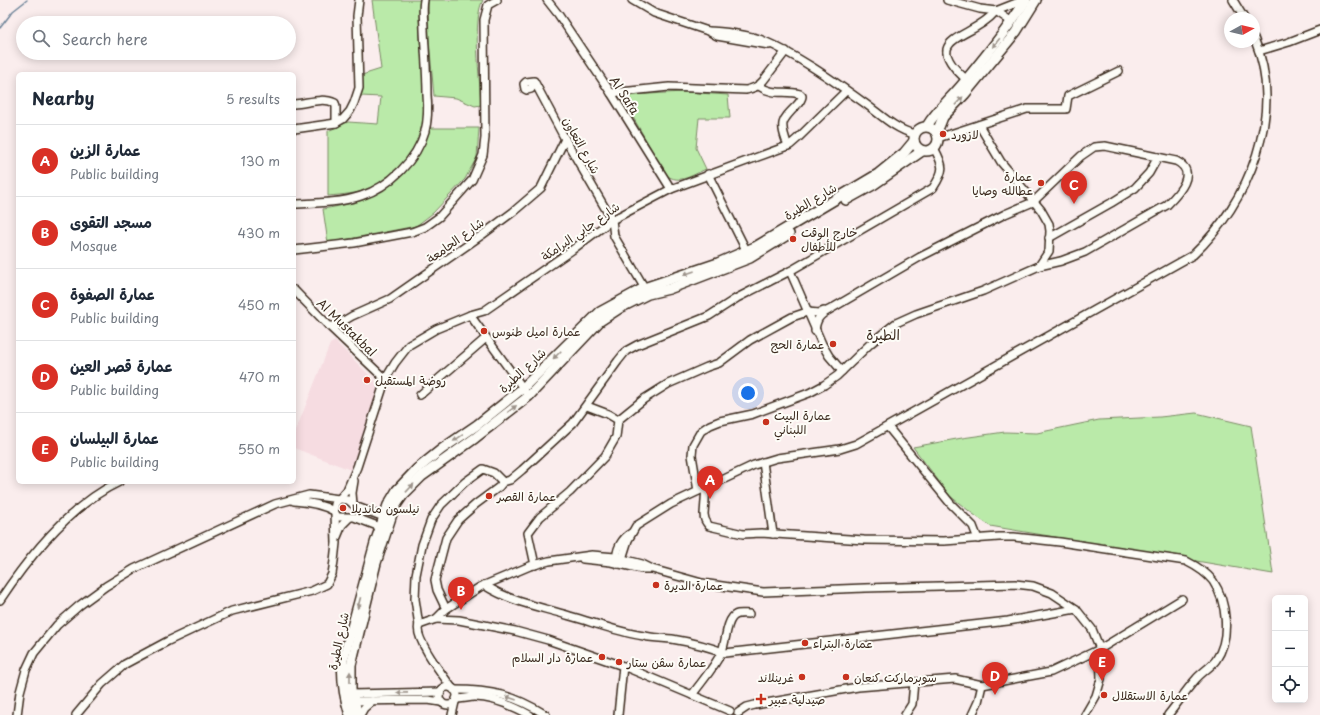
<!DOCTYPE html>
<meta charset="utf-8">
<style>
body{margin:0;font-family:"Playpen Sans","Playpen Sans Arabic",sans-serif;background:#f6f6f7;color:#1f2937}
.controls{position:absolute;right:12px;bottom:12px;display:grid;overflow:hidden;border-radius:6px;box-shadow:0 2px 10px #0003}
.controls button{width:36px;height:36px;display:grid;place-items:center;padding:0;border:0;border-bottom:1px solid #e0e1e3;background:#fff;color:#1f2937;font:20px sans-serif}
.compass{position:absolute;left:1224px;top:12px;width:36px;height:36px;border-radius:50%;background:#fff;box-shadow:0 2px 10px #0003;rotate:82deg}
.you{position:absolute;left:748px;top:393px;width:14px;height:14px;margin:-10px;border:3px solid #fff;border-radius:50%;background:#1a73e8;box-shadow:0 0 0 6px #1a73e833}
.badge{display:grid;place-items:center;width:26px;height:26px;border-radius:50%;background:#d93025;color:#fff;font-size:13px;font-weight:700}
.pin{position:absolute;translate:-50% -33px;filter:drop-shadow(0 1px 2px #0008)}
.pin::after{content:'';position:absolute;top:21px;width:14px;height:12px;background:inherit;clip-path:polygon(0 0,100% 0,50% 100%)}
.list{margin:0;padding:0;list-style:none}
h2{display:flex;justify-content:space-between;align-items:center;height:52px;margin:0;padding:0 16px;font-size:17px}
h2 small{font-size:13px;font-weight:400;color:#747a83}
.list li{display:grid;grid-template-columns:26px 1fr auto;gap:12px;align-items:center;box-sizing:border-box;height:72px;padding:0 16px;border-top:1px solid #e0e1e3}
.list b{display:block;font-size:15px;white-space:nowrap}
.list p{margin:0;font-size:13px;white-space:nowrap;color:#747a83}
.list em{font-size:13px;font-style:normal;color:#747a83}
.icon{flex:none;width:22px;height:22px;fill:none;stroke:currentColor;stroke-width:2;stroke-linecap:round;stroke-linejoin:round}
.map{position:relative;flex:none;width:1320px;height:715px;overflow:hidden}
.search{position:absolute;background:#fff;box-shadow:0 2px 10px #0003;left:16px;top:16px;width:280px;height:44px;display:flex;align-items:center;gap:10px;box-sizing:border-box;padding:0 14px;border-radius:22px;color:#747a83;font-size:15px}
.panel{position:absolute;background:#fff;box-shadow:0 2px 10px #0003;left:16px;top:72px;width:280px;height:412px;border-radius:6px}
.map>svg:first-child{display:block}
.built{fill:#f6dce1}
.green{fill:#baeaa9;stroke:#7a8a64}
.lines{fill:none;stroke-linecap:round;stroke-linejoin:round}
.stream{stroke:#6f859a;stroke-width:1.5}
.street-casing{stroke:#3b2a1e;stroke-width:10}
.secondary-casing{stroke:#3b2a1e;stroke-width:12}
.street{stroke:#fdfcf7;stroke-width:7}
.secondary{stroke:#fdfcf7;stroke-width:9}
.oneway{fill:#9c938a}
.poi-dot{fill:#c8321e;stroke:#fdfcf7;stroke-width:1.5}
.labels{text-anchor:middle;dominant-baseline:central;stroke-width:4;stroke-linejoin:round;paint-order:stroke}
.street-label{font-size:12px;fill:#3b2a1e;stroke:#fdfcf7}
.poi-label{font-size:12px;fill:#3b2a1e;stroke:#fdfcf7;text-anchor:start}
.quarter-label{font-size:14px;fill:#3b2a1e;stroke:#fdfcf7}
</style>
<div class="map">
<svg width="1320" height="715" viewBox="0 0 1320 715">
<rect width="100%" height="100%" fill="#faeded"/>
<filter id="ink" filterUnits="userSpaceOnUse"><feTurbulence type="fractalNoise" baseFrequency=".025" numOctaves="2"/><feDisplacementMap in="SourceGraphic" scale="8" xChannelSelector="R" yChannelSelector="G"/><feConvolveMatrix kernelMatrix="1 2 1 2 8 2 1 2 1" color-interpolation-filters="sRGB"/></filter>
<g filter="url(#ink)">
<path class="built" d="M335 341 379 385 351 470 294 448V435L330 344Z"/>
<g class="green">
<path d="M372 0H420C416 40 428 82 423 122 420 137 411 154 401 165 378 192 360 193 328 196V131L348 122 378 124 381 97 361 96 362 75 381 69Z"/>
<path d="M428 0H483C472 19 480 81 481 105L475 106 456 98 434 96 429 40Z"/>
<path d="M683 92 728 95 730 118H699L696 148 706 169C692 175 680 185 666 175L626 105V100L632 95Z"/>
<path d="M430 128H479L477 157 465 179 433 213 416 226 328 243 323 209C365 202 389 194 413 158 420 148 426 139 430 128Z"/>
<path d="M1196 413 1251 426 1273 574 990 526 973 514 950 496 913 447 962 438 1005 432 1037 433 1099 420 1160 417Z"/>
</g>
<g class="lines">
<path class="stream" d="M0 28 13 11 27 0"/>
<defs>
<g id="street">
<path d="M547 0 558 14 611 93 671 189"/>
<path d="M632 0 654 13 708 31 717 36 769 45"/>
<path d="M947 0 980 9 996 11 1024 0"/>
<path d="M1233 0 1244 18"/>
<path d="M996 11 1012 22"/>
<path d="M708 31C721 31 750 35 762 40 797 55 831 79 863 102 879 113 894 129 914 134"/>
<path d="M1259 51 1289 42 1320 30"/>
<path d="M534 81 531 89 527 90 525 89 524 84 526 82 534 81 565 139 612 220 614 236 647 292"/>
<path d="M969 82C916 36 971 41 996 11"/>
<path d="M759 86C774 96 784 90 800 94L802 96C802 99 800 101 798 104 781 121 779 122 788 146"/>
<path d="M611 93 669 87 746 90C753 88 758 87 763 81L786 51"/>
<path d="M294 104C308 103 322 97 335 103L336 107V123"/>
<path d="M294 129 336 123 343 119 350 111 354 103 359 88 357 16 359 0"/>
<path d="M938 138 1027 109H1066L1068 96 1119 71"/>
<path d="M708 174 748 254"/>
<path d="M294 204C316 203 340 203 361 196 389 187 417 160 425 131 428 120 428 106 427 95 427 73 425 52 424 30 424 20 422 10 424 0"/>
<path d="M1049 238 1111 203 1135 188 1149 173 1158 157"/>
<path d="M294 250 354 243 412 232 425 227 439 217 472 180 483 155 485 138 484 20 488 5 497 0"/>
<path d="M790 271 822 344 829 356 842 371"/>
<path d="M294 290 329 326 386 380"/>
<path d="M470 315 525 391"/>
<path d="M329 326H335L352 316 390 299 482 235 513 212 541 188 565 139"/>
<path d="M815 331C816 320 819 315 829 310L920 257 1005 214 1033 202 1081 156 1094 147 1105 146 1176 161C1199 172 1178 194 1167 205L1085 252 1061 261 1039 266"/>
<path d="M420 395 486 338"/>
<path d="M587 406 608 414 618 420"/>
<path d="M888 427 950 503 973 526 978 539"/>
<path d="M763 462 773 534"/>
<path d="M706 487 704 514C704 520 706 522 709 526L743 534 761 533 864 540 944 541 999 537H1014L1060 542 1186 561C1196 566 1206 572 1213 581 1227 602 1231 638 1216 660 1211 667 1202 672 1196 679 1186 690 1178 703 1168 715"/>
<path d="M698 491 692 455 693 445 701 431 710 425 720 421 753 414 809 393 824 385 837 376 871 343 896 323 916 314 983 291 1039 266 1049 251 1050 231 1049 224 1041 210 1001 162 979 125"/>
<path d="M339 499 348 500 357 507 384 517 389 524 380 527 354 517H338L336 515 334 510 335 504Z"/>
<path d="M294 501C308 502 321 504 334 511"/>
<path d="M353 504 352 493 354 481"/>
<path d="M337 537 342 525 349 518"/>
<path d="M583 559 611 562 642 569H650"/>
<path d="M617 561C615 550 622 538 631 533"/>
<path d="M618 564 622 559 628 540 636 526 671 504 754 465 777 458 840 449 856 444 1193 255C1249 202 1286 113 1254 38"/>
<path d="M535 565 528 533 540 517 570 492 605 456 616 437 618 420 644 399 668 384 707 367 719 363 750 340 792 317 807 312 819 313 824 311"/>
<path d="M484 585C513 603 538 606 570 616 595 623 618 632 644 636 653 638 663 638 672 639 690 642 708 646 725 653L1008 621 1076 609 1092 629 1100 649 1101 679 1096 696 1085 715"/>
<path d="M0 600C30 555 70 505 119 482"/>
<path d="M446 609 437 590 435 580 446 538 458 520 476 504 499 487 503 482 510 480 522 470 573 423 618 361 626 351 637 345 709 316 737 298 790 271 933 188C945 170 944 166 934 148"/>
<path d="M436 619 459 620 515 631 548 640 623 666 730 711"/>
<path d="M419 626 415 599 416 575 422 545 431 520 441 505 465 482 483 469 494 473 503 482"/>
<circle cx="448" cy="696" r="9"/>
<path d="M452 688C444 677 413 637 419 625L436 619 446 609 480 587 530 566 549 561 592 555 615 557 642 564 652 569 702 583 763 592 865 588 1015 584 1033 586 1052 593 1076 609"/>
<path d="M454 690C492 690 514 695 546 715"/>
<path d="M692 695C702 681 715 667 722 651 726 641 726 625 732 618 736 612 743 614 749 614"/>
<path d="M350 696 352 694 441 692"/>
<path d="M456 699C463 699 469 697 475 697 493 697 515 707 530 715"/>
<path d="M351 701 428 700 441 702"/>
<path d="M738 713 747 707 755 705 858 687 955 679 982 685 1051 672 1100 649 1182 599"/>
<path d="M17 715 20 692 26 670 34 653 57 625 80 605 106 586 134 569 275 504 309 495 339 499 347 490 357 467 386 378 395 363 409 345 436 329 470 315 484 311 572 250 612 220 671 189 790 145 798 138 846 91"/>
<path d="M76 715 102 684 125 664 168 641 232 611 312 591 327 584 332 574 334 561 336 543 335 514"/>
<path d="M360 715 364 708 372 701"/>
<path d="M452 715 455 702"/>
<path d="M618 715 623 666"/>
<path d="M905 715 912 704 914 682"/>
<path d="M972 715 978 702 982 685"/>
</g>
<g id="secondary">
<path d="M927 126C936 111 949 100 961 86 984 58 1007 30 1026 0"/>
<circle cx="926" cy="139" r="12"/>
<path d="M937 132 943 117 965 94 1016 32 1036 0"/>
<path d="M846 200 873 185 922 151"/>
<path d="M350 715C344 696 341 680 343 660L375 543 388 505 397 490 417 469 442 449 477 425 523 388 600 312 644 288 718 263 755 247 878 174 904 153 914 141"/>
<path d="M358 715 351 689V665L376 563 394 508 403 495 422 476 475 438 529 396 600 321 620 308 648 294 669 289 750 258 789 234"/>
</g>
</defs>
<use href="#street" class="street-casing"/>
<use href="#secondary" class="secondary-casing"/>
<use href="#street" class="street"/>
<use href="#secondary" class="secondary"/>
</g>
<defs><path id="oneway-solid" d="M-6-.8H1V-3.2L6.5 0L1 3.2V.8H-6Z"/></defs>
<g class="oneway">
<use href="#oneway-solid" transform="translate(996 43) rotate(129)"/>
<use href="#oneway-solid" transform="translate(959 101) rotate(-47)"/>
<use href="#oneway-solid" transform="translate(689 273) rotate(161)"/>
<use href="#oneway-solid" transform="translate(557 355) rotate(135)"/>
<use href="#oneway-solid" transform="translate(512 409) rotate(-38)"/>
<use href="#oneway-solid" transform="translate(458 438) rotate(146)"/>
<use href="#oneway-solid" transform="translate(410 488) rotate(-47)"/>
<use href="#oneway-solid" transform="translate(359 603) rotate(105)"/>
<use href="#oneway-solid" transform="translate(350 677) rotate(-90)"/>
<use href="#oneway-solid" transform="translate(402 693) rotate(179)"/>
<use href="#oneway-solid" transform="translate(511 698) rotate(-161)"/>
</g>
</g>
<g class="poi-dot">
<circle cx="943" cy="134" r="4"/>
<circle cx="1041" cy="183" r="4"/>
<circle cx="793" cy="239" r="4"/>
<circle cx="484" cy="331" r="4"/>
<circle cx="833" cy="344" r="4"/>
<circle cx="367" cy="380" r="4"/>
<circle cx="766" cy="422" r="4"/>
<circle cx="489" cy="496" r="4"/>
<circle cx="343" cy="508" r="4"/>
<circle cx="656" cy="585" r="4"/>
<circle cx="805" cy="643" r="4"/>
<circle cx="602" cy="657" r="4"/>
<circle cx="619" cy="662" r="4"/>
<circle cx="802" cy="677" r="4"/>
<circle cx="846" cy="677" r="4"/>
<circle cx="1104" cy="695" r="4"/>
<path d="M759 693h4v4h4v4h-4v4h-4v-4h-4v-4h4z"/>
</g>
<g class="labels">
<g class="street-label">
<text transform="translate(625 95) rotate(57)">Al Safa</text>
<text transform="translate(582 145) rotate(61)">شارع التعاون</text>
<text transform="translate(810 201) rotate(-31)">شارع الطيرة</text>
<text transform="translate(580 231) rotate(-35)">شارع جابي البرامكة</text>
<text transform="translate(455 240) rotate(-36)">شارع الجامعة</text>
<text transform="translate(347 327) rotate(44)">Al Mustakbal</text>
<text transform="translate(522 370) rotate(-43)">شارع الطيرة</text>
<text transform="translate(338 641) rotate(-78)">شارع الطيرة</text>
</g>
<g class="poi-label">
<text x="951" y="134">لازورد</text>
<text x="1033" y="176" text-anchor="end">عمارة<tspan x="1033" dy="14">عطالله وصايا</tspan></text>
<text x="801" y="232">خارج الوقت<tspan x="801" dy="14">للأطفال</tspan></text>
<text x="492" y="331">عمارة اميل طنوس</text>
<text x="825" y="344" text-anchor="end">عمارة الحج</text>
<text x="375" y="380">روضة المستقبل</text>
<text x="774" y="415">عمارة البيت<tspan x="774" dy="14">اللبناني</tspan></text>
<text x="497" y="496">عمارة القصر</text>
<text x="351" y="508">نيلسون مانديلا</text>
<text x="664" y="585">عمارة الديرة</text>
<text x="813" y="643">عمارة البتراء</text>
<text x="594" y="657" text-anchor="end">عمارة دار السلام</text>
<text x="627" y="662">عمارة سڤن ستار</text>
<text x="794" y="677" text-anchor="end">غرينلاند</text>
<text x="854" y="677">سوبرماركت كنعان</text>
<text x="1112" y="695">عمارة الاستقلال</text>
<text x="769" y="699">صيدلية عبير</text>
</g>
<g class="quarter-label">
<text x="883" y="334">الطيرة</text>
</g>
</g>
</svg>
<div class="controls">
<button>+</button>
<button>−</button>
<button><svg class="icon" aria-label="locate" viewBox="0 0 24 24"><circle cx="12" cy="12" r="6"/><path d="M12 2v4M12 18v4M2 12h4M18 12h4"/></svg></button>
</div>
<svg class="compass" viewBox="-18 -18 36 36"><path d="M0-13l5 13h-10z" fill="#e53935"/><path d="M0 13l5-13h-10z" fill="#747a83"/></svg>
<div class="you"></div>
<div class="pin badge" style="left:710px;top:499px">A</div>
<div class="pin badge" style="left:461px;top:610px">B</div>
<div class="pin badge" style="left:1074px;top:204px">C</div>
<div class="pin badge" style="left:995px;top:695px">D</div>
<div class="pin badge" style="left:1102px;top:681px">E</div>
<div class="search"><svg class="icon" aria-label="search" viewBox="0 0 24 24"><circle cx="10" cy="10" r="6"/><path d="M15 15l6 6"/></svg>Search here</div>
<section class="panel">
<h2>Nearby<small>5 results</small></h2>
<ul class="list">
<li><span class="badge">A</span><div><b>عمارة الزين</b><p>Public building</p></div><em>130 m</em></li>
<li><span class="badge">B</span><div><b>مسجد التقوى</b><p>Mosque</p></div><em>430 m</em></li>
<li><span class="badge">C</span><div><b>عمارة الصفوة</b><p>Public building</p></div><em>450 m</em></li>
<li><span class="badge">D</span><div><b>عمارة قصر العين</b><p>Public building</p></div><em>470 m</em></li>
<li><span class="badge">E</span><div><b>عمارة البيلسان</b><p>Public building</p></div><em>550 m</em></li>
</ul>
</section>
</div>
